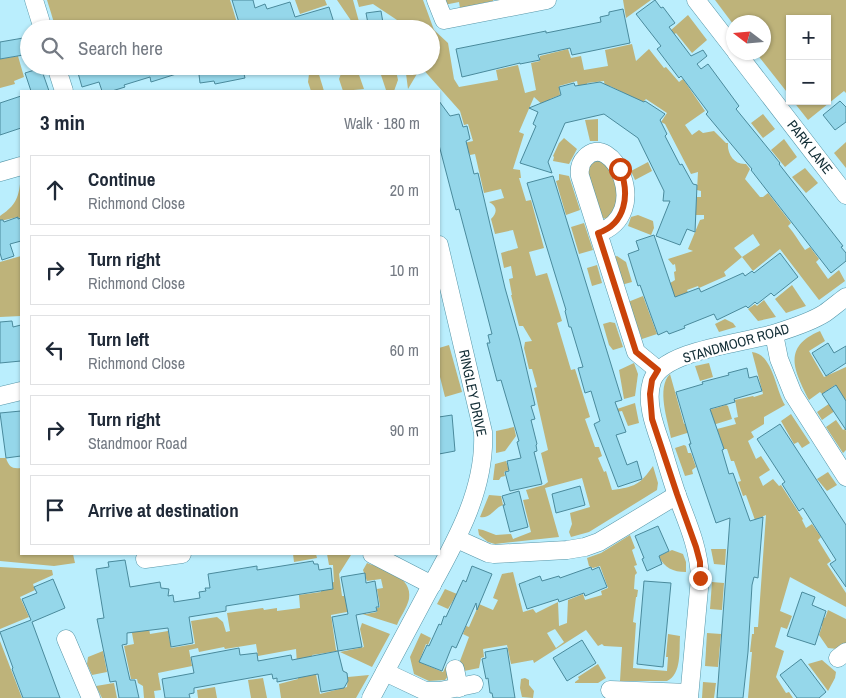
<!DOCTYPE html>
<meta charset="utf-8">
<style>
body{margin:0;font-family:"Archivo Narrow",sans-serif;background:#f2f2f3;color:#1f2937}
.controls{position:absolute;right:15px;top:15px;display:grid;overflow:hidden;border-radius:0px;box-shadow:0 1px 4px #0004}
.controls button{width:45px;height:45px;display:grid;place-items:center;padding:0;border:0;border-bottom:1px solid #e0e1e3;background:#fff;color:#1f2937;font:25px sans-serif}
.compass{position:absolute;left:726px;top:15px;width:45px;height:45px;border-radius:50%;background:#fff;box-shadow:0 1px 4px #0004;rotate:286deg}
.stop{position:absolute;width:15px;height:15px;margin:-11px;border:4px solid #ca430a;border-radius:50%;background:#fff}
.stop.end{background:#ca430a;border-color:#fff;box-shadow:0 1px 5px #0008}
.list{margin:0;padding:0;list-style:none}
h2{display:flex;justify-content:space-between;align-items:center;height:65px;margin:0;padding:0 20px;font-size:21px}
h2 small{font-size:16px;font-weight:400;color:#747a83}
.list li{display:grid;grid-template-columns:32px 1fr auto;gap:15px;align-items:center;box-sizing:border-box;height:70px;margin:0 10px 10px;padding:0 10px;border:1px solid #e0e1e3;border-radius:0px}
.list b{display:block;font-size:19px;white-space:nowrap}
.list p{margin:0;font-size:16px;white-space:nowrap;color:#747a83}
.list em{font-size:16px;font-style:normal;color:#747a83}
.icon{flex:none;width:28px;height:28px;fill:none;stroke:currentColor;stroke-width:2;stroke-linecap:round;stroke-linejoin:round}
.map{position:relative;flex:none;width:846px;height:698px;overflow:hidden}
.search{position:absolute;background:#fff;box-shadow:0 1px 4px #0004;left:20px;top:20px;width:420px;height:55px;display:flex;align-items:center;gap:12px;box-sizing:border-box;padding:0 18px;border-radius:28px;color:#747a83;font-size:19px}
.panel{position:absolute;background:#fff;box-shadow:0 1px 4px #0004;left:20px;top:90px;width:420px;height:465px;border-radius:0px}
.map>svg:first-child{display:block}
.green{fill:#beb37a;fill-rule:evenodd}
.building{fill:#95d7ea;stroke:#4a8a9c}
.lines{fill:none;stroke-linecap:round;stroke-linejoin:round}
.street-casing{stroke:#5696a8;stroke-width:19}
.street{stroke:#fff;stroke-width:18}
.route{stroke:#ca430a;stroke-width:6}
.labels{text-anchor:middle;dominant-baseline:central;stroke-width:4.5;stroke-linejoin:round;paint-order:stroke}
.street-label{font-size:14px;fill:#132e36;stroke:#fff}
</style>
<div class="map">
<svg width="846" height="698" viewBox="0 0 846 698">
<rect width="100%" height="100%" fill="#baeefd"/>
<g class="green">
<path d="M47 0H230L239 29H56Z"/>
<path d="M295 0H325L327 5 300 14Z"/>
<path d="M337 0H353L361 29H358L355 21 352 22Z"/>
<path d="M357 0H423L434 30 448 43 454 79 459 87 498 80 496 70 518 65 525 93 536 90 531 63 540 61V56L568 49 571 58 581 56 584 70 608 66 605 50 632 44 636 61 649 49 664 68 666 67 679 82 683 79 705 111 685 125 692 135 699 130 703 133 714 131 726 143H728C727 154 734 165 746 164L750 169 745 179 760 197H763L768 193 791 223 788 226C795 234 799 242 805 250L810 247 819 259 816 262 828 279 839 270 845 281 819 300 780 249 753 271 742 257 724 272 726 276 699 288 698 286 687 290 689 295 674 301 667 285 675 280 674 272 676 271 675 264 673 265 668 259 693 251 688 249 700 220 704 219V215H695L696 197H701V191L697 190 698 172 691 174 665 124 661 122 667 113 646 99 640 105 624 93 610 86 606 93 604 81 587 83 588 89 579 91 577 81 559 86 560 95 550 99 552 103 546 108 534 97 519 132 524 134 513 169 520 170 521 178H519L526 201 531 200 544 248 529 252 536 276 547 273 562 321 557 323 571 370 575 369 590 417 585 419 595 447H599L602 456 598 458 604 472 606 471 612 490C634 487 640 485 653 466L658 483 657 490 589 532 571 537 569 532 572 524 570 513 590 507 582 478 545 488 559 537 495 544 488 542 479 535 478 529 483 530 496 535 511 534 513 539 531 532 523 500 529 499 526 490 544 485 548 482 541 453 548 450 534 388 537 387 532 369H529L524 348 525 342 532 341 523 326H519L511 295H512L509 279 513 278 511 266 504 268 501 253 518 248 513 230 495 234 491 219C498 212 497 206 489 202L504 198 501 189 484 193 475 154 470 155 469 153 463 154 460 144 473 141 468 124 464 125 460 111 421 67 408 89 405 66H431V29H412L411 23 403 24 373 4 359 7ZM753 234 760 245 742 257 734 248Z"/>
<path d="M440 0H493V1L460 8 459 2 444 5Z"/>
<path d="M623 0H651L626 18Z"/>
<path d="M715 0H846V93L844 91 808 120 793 101H827V19H790V96L756 53 764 52V22L733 24Z"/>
<path d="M688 15 707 40 692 53 676 33 665 41 662 38Z"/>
<path d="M18 56 24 77 14 81 15 84 0 88V59Z"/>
<path d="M378 66H395L398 80 394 91 386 90Z"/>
<path d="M317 68 324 91H311L308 82 309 74Z"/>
<path d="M346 69H351L358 72 364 89 343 91 339 79 342 71Z"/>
<path d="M763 114 775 129 763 138 751 123Z"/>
<path d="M598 119V141H590L585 120Z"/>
<path d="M564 138 577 149 569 164 553 161 554 157 553 156 559 143Z"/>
<path d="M784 139 797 157 785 167 771 150Z"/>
<path d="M846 142V168L834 153Z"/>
<path d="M599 160C619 170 617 190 616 209L607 219 602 218 586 169 592 163Z"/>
<path d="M648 162 652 171 635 180 631 171Z"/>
<path d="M805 168 818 183 806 193 792 177Z"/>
<path d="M559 174 569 176 580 210 566 215 556 181 559 180Z"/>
<path d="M20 184 21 217 19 218 18 217 0 221V216C13 207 18 201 20 184Z"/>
<path d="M638 215 653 221 654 228 651 235 628 226 631 217Z"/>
<path d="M584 223 593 250 579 254 571 227Z"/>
<path d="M21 256V316L0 317V262Z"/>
<path d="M617 256 626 262 632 282 621 285 614 257Z"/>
<path d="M597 265 602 283 592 286 587 268Z"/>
<path d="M792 285 806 306 786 313 775 299Z"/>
<path d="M643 296 657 334 642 339 628 302Z"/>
<path d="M764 300 776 317 758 321 748 309 755 304 757 306Z"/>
<path d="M725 319 733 323 736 327 719 332 715 324Z"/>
<path d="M610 322 615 323 623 347 613 350 609 345 603 324Z"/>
<path d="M820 331 825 341 809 351 824 377 846 367V403L822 420 817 412 842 395 835 385 822 394 820 392 809 400C794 370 782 347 820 331Z"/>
<path d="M449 345 462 392 445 397 439 373V348Z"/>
<path d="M752 352C773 354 775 389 785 405L764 417V424L751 432 754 437 748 441 756 459 761 456 770 470 759 477 763 486 773 479 779 486 781 485 803 519 802 520 806 528 812 524 821 537 818 540 831 561 827 564 846 593V607L790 577 780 611 792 616 787 629 781 627 775 647 784 651 776 677 786 693 789 692 793 698H748L752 652H750L752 634H754V627H758L766 515 755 520 746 495 743 496 738 482 741 481 734 461H731L727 449H724L717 429 736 424 734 418 738 417 735 400 753 396 754 397 763 394Z"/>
<path d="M634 363 638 374 635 396 624 399 619 370Z"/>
<path d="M709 363 713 377 700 381 695 366Z"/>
<path d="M670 374 684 424 711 417 709 410 726 405 728 406 732 419 671 438C668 421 656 388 670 374Z"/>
<path d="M635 403 639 423 628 426 622 411 612 413 611 411Z"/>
<path d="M791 414 810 443 802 448 798 442 794 444 781 421Z"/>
<path d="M836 420 843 430 845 429 846 431V450L843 453 826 427Z"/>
<path d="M514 427 516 436 505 451 496 453V431Z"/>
<path d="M684 445 686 446 688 453H691L696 467 692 470 693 474 685 476 675 448Z"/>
<path d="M0 458H6C9 467 12 469 21 468V554H73L75 563 54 566 0 561Z"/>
<path d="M506 461 509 470 504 472 505 476 501 477 499 480H493L495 464Z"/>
<path d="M828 472 837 485 827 491 817 479Z"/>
<path d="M489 495 501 496 503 505C494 508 491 519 480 517Z"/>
<path d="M630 535 635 548 632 550 637 565 634 566 637 573 635 575 634 589 638 590 637 597H636L633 622 636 623 633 668 667 671 668 657H666L668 634 680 636C679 650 682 674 667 681H620L622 647 604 646 602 644 598 646 586 630 534 663 533 660 511 664 507 645 483 649 484 657 481 658 479 668 464 671 460 661 469 637 463 634 466 626 469 627 479 604 493 610 498 600 493 598 502 574 513 572 523 612 533 609 536 613 558 602 559 626 567 623 568 600 583 594 585 600 602 595 601 591 608 588 600 566 593 568 589 566 587 558 601 553ZM555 629 564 642 556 648 547 633Z"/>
<path d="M711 549H726L725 565 714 564Z"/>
<path d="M672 550 683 554 686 562V572C673 572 664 568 659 556Z"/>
<path d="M293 554H316L317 558 294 562Z"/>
<path d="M327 554H347L351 555 339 574 342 596H345L352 611 331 615 336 650 338 651 312 655 320 694 347 687 348 677 369 675 356 698H281L279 684 298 679 296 649 258 656 256 644 225 649 224 647 199 652 198 648 189 650 192 666 158 673 161 690 154 691 155 698H144L143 686 138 683 137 679H131L124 646 134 644 128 611 145 607 150 634 168 631 171 648 195 644 191 621 217 617 223 622 226 632 230 631 227 613 263 608 264 610 277 608V611L300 608 299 595 321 592 320 585 334 582 333 565H329Z"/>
<path d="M367 563C383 569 413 576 409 599 407 608 400 617 397 625L356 612 365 610 366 614 377 612V608L380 607 377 589 383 588 381 579 367 581 363 570Z"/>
<path d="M0 567 52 570 53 575 33 584 35 590 20 597 29 617 0 629Z"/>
<path d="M712 582 724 583 722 610 710 609Z"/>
<path d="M445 589 457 594 448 609 437 604Z"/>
<path d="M828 610 846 619V644L837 649 828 648 819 635 822 626 819 625 822 617 825 618Z"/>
<path d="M362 623 390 634 372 667 340 652 364 647 360 629Z"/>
<path d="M421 633 431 638 428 645 426 644 419 662 443 672 446 666 447 667 449 675 445 680 429 681 414 674 410 657Z"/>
<path d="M707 633 721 634 718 667 705 666Z"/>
<path d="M0 641 22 698H0Z"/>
<path d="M103 651 107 672 92 675 87 664 88 657Z"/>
<path d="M822 660 836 672 835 678 828 691 808 664Z"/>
<path d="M598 664 606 678 598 683H575V682L579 679 578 677Z"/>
<path d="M263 678 267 698H251L248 680Z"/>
<path d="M525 678 529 680V685L534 691 533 698 522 697 520 688 521 679Z"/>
<path d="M703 682 716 683 714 698H702Z"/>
<path d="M114 683 117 698H102L96 686Z"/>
<path d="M215 687 217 698H198L197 690Z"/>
</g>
<g class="building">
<path d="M232 0H253L255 8 265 4 267 9 290 2 295 17 329 7 336 29H241Z"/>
<path d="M655 0 661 8 663 7 675 23 669 27 691 56 703 50 707 56 697 64 701 69 708 64 739 106 736 109 780 163 779 164 843 246 841 247 846 253V261L831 273 751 170 752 169 706 114 708 112 681 76 679 78 657 49 661 46 636 14Z"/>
<path d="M623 9 630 43 572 55 570 48 538 55 540 60 520 64V63L462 77 456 49 546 31V33L601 22 600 17 609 15V12Z"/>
<path d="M381 11 384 29H369L366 13Z"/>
<path d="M29 37V54L0 59V42Z"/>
<path d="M76 66H192V69L151 82 150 77 124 85 125 87 112 91H102L99 82 82 87Z"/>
<path d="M198 66H242L245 78 215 84 214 81 200 83Z"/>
<path d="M41 68 49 91H31L25 73Z"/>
<path d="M600 82 644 102 645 101 665 114 660 120 667 134 665 136 680 165 682 164 693 184 697 185 695 232 687 229 680 245 656 236 670 201H663L664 191 638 138 604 114 565 123 548 162 552 173 520 163 536 126 533 124 538 112 529 108 561 95 559 87 574 83 575 86Z"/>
<path d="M21 96V128L0 135V103Z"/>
<path d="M439 101 450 116 459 114 463 127 467 126 470 139 466 141 474 174 478 173 505 288 520 341 535 405 531 406 535 419 531 420 537 444 536 445 537 451 534 452 542 484 510 491 505 472 509 471 507 461 521 458 517 442 519 441 501 380 497 381 487 343H490L488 335 492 334 484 303 459 209 456 210 439 145Z"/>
<path d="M840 101 846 107V122L835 130 823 115Z"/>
<path d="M553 176 622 400 615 402 626 432 616 435 627 465 637 461 642 479 618 487 594 424 600 421 591 391 585 393 578 368 583 367 571 327H569L565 311 566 310 527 183Z"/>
<path d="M18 217V219L21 218V241L10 244 14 256 2 260 0 253V220H3L4 222Z"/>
<path d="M654 235 675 297 699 288 701 292 743 273 745 276 752 271 754 273 780 253 798 277 774 296 771 293 757 304 755 302 748 308 746 306 717 320 714 314 684 326 685 328 669 334 667 331 658 335 640 285 638 286 628 254 639 250 636 241Z"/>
<path d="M12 321 13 327 21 325V361L0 363V322Z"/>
<path d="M828 343 834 353 846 346V363L826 376 812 353Z"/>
<path d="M747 368 749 378 757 376 762 391 734 399 735 402 710 409 724 449 722 450 729 474 733 473 750 521 763 517 758 578 754 577 752 585 748 652 743 698H717L730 518 716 523 689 444H691L676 392 703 384 702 382 729 375 728 373Z"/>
<path d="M836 385 846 401V430L822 394Z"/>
<path d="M21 411V456L6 458 0 413Z"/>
<path d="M452 415 455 451 439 454V417Z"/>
<path d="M780 424 846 525V587L830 564 836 560 803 508 799 511 782 484 785 482 757 439Z"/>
<path d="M580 486 585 505 556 513 552 494Z"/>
<path d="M519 491 528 527 510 532 503 505H505L502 496Z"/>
<path d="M658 526 669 551 659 556 662 564 647 571 642 559 644 558 635 536Z"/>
<path d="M125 560 130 587 160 582 161 588 169 589 168 596 173 595 174 602 200 598 199 592 206 591 205 588H210L208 574 257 566V570L313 561 314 564H318L319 570 331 568 333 589 226 606V611L189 617 193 643 171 647 168 628 127 633V644L122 645 130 680H135L139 698H119L116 681 110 682 97 619 104 618 96 569 109 567 108 562Z"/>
<path d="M472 566 492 574 477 610 476 603 456 648 452 646 442 671 419 662 427 645 429 646 439 624 441 625 444 616 446 617 463 580 466 582Z"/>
<path d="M591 567 592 570 599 567 607 587 585 596 584 593 559 602 558 599 527 609 519 584 540 576 542 581 559 576 560 578Z"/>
<path d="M365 573 366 583 375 581 379 607H376L377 611 356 615 362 647 338 651 332 617 348 614 341 577Z"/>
<path d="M53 579 65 608 32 622 60 698H23L12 669 13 668 0 632 31 620 22 599 37 593 34 587Z"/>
<path d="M644 581 671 583 663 667 637 664Z"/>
<path d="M802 592 815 597 812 605 826 611 815 645 787 636Z"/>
<path d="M582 640 596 663 567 681 553 658Z"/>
<path d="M239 648 240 655 257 653 258 661 291 655 292 660 338 651 343 671 347 673 348 681 344 688 321 692 318 674 277 682V678L273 679 272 674 194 688V693L189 694 190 698H165L162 679 194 673 191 657Z"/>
<path d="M507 648 515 698H493L492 693H490L488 678 486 679 482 659 486 658 485 652Z"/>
<path d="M801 659 826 692 819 698H797L780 675Z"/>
</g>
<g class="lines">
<defs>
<g id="street">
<path d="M34 0 43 29"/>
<path d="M436 0 444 20 547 0"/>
<path d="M696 0 734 49"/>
<path d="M736 52 846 195"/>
<path d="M56 66 64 91"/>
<path d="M0 172 21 166"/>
<path d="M598 233C654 214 611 128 585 158 580 163 579 169 580 176L636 352 658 370"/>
<path d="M774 334 779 359 793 394 846 477"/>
<path d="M0 396 21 391"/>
<path d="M457 539 488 553 494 554 567 550 585 547 599 542 677 495"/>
<path d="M372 554 432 585"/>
<path d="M145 559 182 554"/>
<path d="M66 639 91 698"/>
<path d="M838 658 846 652"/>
<path d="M455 669 459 688"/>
<path d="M385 672 425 691H440L474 684"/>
<path d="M610 690 689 693"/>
<path d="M371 698C389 664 407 630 425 597 453 546 486 492 483 432L439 245"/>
<path d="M689 698 700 578C699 549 688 524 678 498 672 481 667 464 662 447 655 427 645 402 652 381 663 349 748 343 776 333 792 328 811 322 825 313 832 308 839 302 846 297"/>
</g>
</defs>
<use href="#street" class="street-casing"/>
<use href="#street" class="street"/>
</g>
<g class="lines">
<path class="route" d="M620 169C630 194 626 224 598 233L636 352 658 370 652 380 650 394 652 419 677 494 696 547 700 562V578"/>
</g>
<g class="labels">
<g class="street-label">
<text transform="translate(810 147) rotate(52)">PARK LANE</text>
<text transform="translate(736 343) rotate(-16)">STANDMOOR ROAD</text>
<text transform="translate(473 393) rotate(78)">RINGLEY DRIVE</text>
</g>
</g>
</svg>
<div class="controls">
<button>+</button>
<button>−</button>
</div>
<svg class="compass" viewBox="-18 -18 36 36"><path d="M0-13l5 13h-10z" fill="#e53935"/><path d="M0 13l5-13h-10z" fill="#747a83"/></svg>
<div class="stop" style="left:620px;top:169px"></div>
<div class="stop end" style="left:700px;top:578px"></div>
<div class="search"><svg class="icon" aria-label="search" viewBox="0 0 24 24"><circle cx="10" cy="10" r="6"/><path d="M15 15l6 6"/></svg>Search here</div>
<section class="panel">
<h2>3 min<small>Walk · 180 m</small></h2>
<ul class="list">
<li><svg class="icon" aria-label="ahead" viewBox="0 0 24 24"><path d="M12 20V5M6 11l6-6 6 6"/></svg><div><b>Continue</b><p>Richmond Close</p></div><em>20 m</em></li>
<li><svg class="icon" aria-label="right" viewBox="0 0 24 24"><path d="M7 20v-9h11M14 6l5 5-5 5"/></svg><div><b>Turn right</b><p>Richmond Close</p></div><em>10 m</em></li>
<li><svg class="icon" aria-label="left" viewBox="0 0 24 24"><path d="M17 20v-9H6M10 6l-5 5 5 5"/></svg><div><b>Turn left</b><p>Richmond Close</p></div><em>60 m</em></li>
<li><svg class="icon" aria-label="right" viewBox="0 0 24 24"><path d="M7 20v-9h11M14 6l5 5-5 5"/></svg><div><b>Turn right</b><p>Standmoor Road</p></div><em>90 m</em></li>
<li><svg class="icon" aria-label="arrive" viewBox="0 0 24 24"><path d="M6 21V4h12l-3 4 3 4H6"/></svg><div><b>Arrive at destination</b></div></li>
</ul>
</section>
</div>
